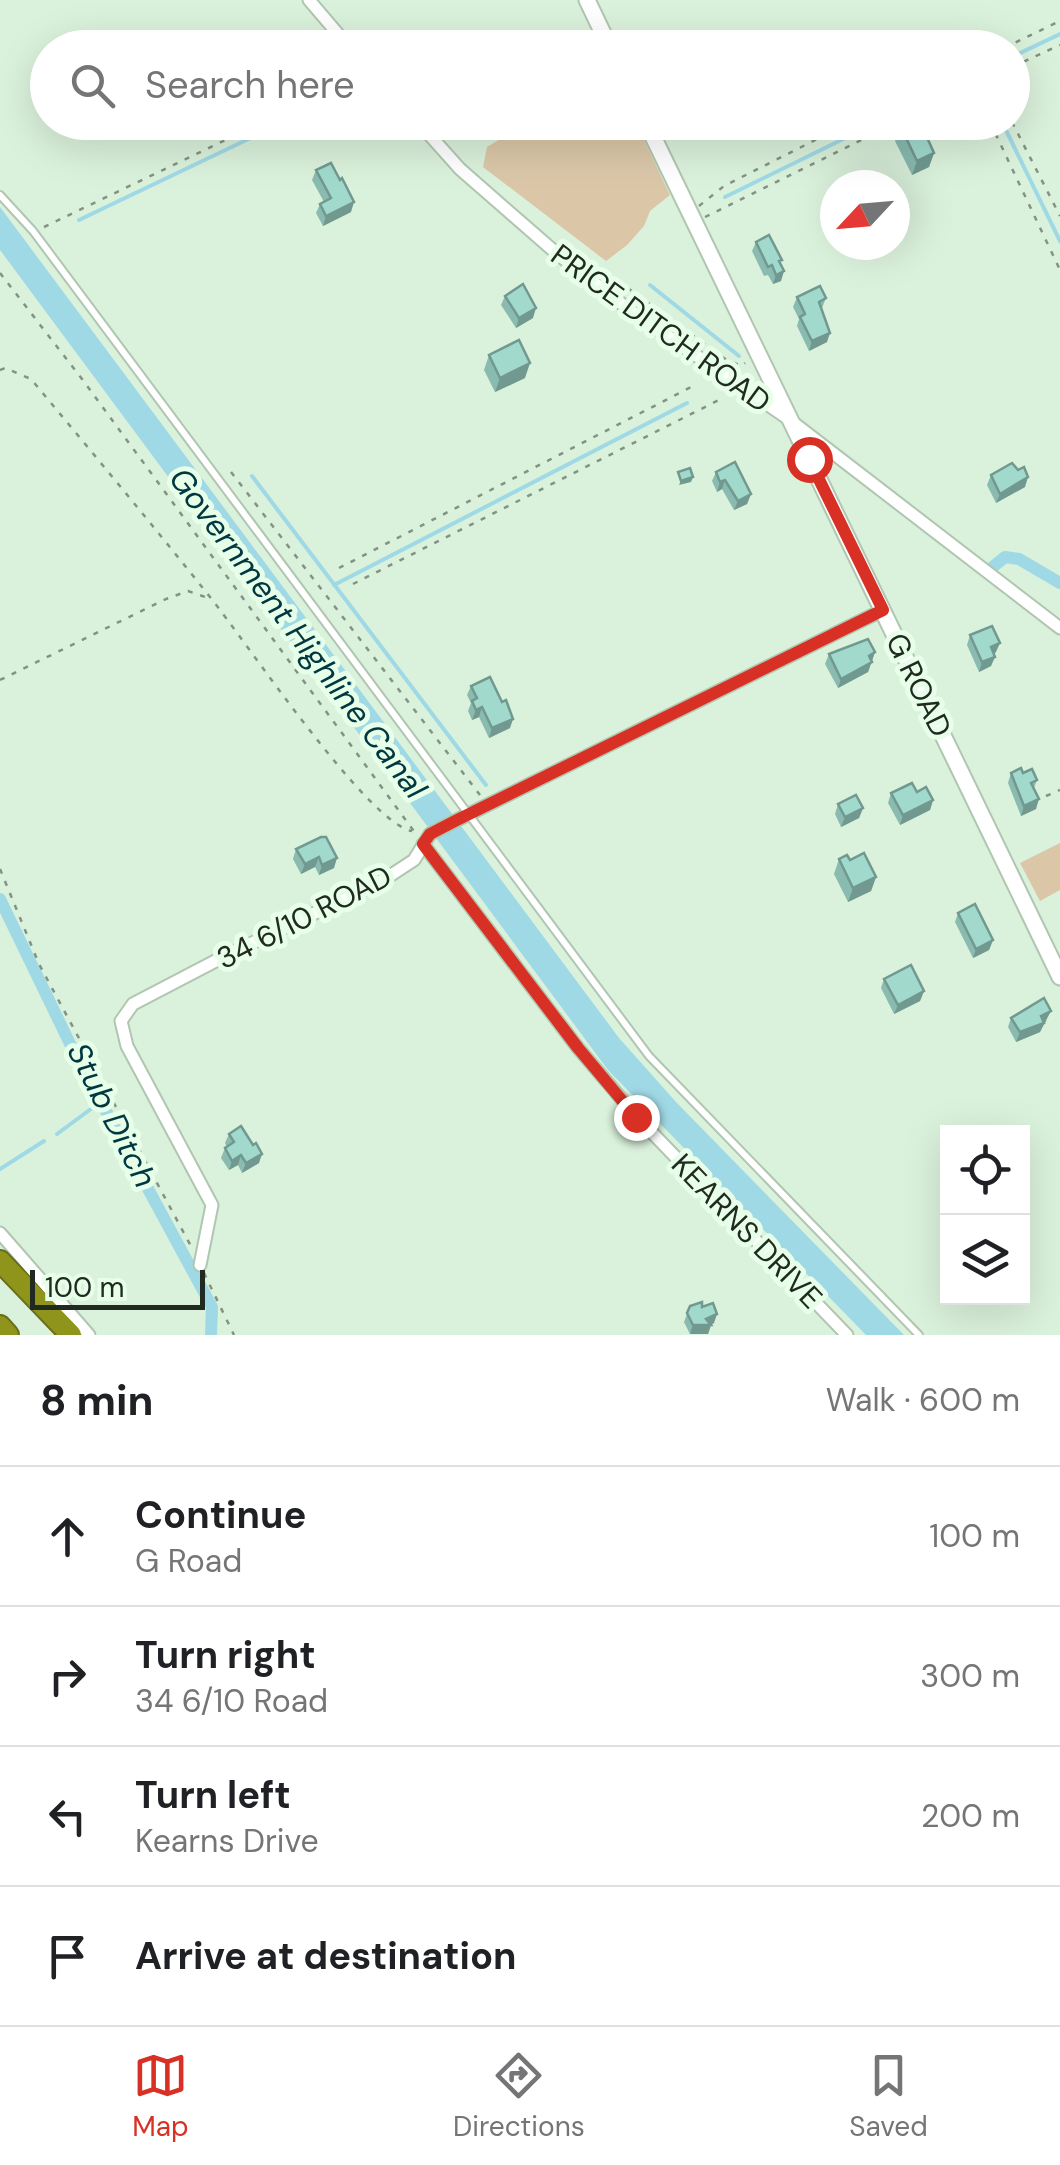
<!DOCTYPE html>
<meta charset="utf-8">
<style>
body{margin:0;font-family:"DM Sans",sans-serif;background:#f2f2f2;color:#202124}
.controls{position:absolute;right:30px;bottom:30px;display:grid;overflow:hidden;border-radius:0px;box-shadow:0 10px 40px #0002}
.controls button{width:90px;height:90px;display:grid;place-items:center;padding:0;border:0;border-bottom:2px solid #e0e0e0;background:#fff;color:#202124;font:50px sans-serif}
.compass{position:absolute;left:820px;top:170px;width:90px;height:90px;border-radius:50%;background:#fff;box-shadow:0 10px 40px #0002;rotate:244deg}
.scale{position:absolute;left:30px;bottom:25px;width:175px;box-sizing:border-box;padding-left:10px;border:5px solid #212a21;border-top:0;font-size:28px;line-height:35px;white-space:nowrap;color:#212a21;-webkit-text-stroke:8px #e7fee8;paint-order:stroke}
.stop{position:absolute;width:30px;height:30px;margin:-22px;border:8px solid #d93025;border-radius:50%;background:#fff}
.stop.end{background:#d93025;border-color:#fff;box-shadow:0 2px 10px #0008}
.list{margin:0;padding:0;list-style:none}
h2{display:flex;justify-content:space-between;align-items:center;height:130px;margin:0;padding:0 40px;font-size:42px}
h2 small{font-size:32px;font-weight:400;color:#757577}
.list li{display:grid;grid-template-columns:65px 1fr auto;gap:30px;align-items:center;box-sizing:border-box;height:140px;padding:0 40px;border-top:2px solid #e0e0e0}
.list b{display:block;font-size:38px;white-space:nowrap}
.list p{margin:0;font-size:32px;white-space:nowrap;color:#757577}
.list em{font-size:32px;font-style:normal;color:#757577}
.icon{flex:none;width:55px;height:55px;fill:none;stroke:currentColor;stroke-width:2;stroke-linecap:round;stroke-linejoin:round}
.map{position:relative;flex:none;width:1060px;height:1335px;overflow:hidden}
.search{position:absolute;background:#fff;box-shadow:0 10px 40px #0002;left:30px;right:30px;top:30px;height:110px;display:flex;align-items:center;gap:25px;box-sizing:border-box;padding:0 35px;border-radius:55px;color:#757577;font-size:38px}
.sheet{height:690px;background:#fff}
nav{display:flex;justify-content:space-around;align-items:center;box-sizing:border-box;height:140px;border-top:2px solid #e0e0e0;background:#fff;font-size:28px;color:#757577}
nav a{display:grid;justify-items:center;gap:5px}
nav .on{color:#d93025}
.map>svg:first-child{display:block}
.green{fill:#dbc7a8}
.water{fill:#a0d9e6}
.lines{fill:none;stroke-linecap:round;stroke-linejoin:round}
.stream{stroke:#a0d9e6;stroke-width:4}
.canal{stroke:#a0d9e6;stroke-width:12}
.service-casing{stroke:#b0c6b1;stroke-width:10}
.minor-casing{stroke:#b0c6b1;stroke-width:15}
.tertiary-casing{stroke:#b0c6b1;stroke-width:19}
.motorway-casing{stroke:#686f1c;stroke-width:24}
.path{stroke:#839383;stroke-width:2.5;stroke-dasharray:5 8;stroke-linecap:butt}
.service{stroke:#fff;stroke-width:6}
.minor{stroke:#fff;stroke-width:11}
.tertiary{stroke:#fff;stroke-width:15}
.motorway{stroke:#8f941a;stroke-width:20}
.wall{fill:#8abbb0}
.shaded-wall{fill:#719990}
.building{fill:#a1dacd;stroke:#719990;stroke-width:2.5}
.route{stroke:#d93025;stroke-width:12}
.labels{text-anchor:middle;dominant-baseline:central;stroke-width:10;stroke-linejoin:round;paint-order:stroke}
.street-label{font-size:30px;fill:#212a21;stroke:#e7fee8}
.water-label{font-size:32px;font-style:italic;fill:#003741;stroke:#e7fee8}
</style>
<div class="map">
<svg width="1060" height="1335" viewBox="0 0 1060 1335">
<rect width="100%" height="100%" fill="#daf1db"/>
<g class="green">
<path d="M526 123H636L670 195 650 211 644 226 627 245 606 261 483 167 487 147Z"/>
<path d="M1060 843V890L1040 901 1020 863Z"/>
</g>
<path class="water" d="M0 207 619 1038 676 1102 904 1335H866L608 1070 0 250Z"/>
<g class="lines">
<g class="stream">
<path d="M1012 57 1060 34"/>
<path d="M1002 122 1060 241"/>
<path d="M725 197 878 122"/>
<path d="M79 220 284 122"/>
<path d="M650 285 739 356"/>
<path d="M252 476 486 785"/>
<path d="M334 585 687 403"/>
<path d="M57 1134 103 1100"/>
<path d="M0 1169 44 1141"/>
</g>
<g class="canal">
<path d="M989 570 1005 557 1019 559 1060 583"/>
<path d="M0 899 74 1052 212 1307 211 1335"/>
</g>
<defs>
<path id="service" d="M0 195 33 231 649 1056 919 1335"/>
<g id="minor">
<path d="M309 0 350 48"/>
<path d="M418 122 460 169 555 252 627 308 790 420 1060 628"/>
<path d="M423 844 578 1048 637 1117 847 1335"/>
<path d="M0 1233 89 1335"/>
<path d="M200 1265 212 1205 127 1046 121 1021 133 1004 225 956 382 881 414 860 430 834 457 820 883 610"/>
</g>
<g id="tertiary">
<path d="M587 0 610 48"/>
<path d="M646 122 1060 977"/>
</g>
<g id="motorway">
<path d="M0 1261 71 1335"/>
<path d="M0 1326 8 1335"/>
</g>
</defs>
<use href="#service" class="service-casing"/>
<use href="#minor" class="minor-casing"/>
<use href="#tertiary" class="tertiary-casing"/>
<use href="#motorway" class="motorway-casing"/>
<g class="path">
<path d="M1004 48 1060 21"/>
<path d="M1012 67 1060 45"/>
<path d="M990 122 1060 270"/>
<path d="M1012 122 1060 216"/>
<path d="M699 206 724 186 851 122"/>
<path d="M705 217 898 122"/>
<path d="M44 227 263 122"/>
<path d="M0 273 82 379 416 834"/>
<path d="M615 283 629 289 728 361 742 366 745 363"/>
<path d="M0 370 5 368 31 379C91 451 151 523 210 597 245 640 367 823 412 831"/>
<path d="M231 472 480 795"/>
<path d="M339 568 697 384"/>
<path d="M353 584 719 400"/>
<path d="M0 680 166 599 188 591 211 599"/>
<path d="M1046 796 1060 790"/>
<path d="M0 869 39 964 192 1248"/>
<path d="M204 1273 234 1335"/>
</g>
<use href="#service" class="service"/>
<use href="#minor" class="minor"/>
<use href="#tertiary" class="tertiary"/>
<use href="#motorway" class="motorway"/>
</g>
<g class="wall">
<path d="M901 127 934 153 929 167 912 175 895 141Z"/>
<path d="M316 170 351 212 323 226 316 213 320 204 324 202 312 180Z"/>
<path d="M756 242 780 263 781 281 773 284 768 275 764 276 752 251Z"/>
<path d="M505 296 533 318 516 328 501 305Z"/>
<path d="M797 297 826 298 822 308 827 342 809 351 797 326 799 319 793 307Z"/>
<path d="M489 355 525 378 495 392 484 370Z"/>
<path d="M1018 470 1025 487 996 503 987 485 991 475Z"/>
<path d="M716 472 751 494 747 504 734 510 722 489 717 492 712 481Z"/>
<path d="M970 635 996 652 994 654 991 666 979 672 967 645Z"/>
<path d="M875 652 868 672 838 688 825 664 829 654Z"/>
<path d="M471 686 510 728 489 738 479 717 472 720 468 711 471 703 467 695Z"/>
<path d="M1011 773H1023L1037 780 1034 788 1036 809 1021 816 1008 783Z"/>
<path d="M917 792 933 800 930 810 900 825 888 803 891 793Z"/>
<path d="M838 804 863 808 859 818 841 827 835 814Z"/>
<path d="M321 837 334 868 319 875 315 867 301 874 293 859 296 849Z"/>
<path d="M839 859 850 860 876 877 871 891 848 902 834 874Z"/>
<path d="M958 913 993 940 989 950 973 958 955 922Z"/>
<path d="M884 979 924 991 920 1001 894 1014 881 988Z"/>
<path d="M1011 1018 1047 1021 1044 1023 1040 1032 1016 1042 1008 1027Z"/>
<path d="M229 1134 259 1163 242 1173 238 1165 229 1170 221 1158 225 1148 227 1147 225 1143Z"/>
<path d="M690 1306 702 1307 714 1323 711 1325 708 1334H690L684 1322Z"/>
</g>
<g class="shaded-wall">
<path d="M934 153 929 167 912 175 917 161Z"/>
<path d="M354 202 351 212 323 226 326 216Z"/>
<path d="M784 271 781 281 773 284 776 275Z"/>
<path d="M536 308 533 318 516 328 519 318Z"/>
<path d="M830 333 827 342 809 351 812 341Z"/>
<path d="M530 363 525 378 495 392 500 378Z"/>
<path d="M693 477 691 482 679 485 681 481Z"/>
<path d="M1028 477 1025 487 996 503 1000 494Z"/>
<path d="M725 480 722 489 717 492 720 482Z"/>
<path d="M751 494 747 504 734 510 738 501Z"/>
<path d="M1000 643 996 652 987 657 991 647Z"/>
<path d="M875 652 868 672 838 688 841 679Z"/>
<path d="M995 657 991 666 979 672 982 662Z"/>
<path d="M482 707 479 717 472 720 476 710Z"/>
<path d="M513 719 510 728 489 738 492 728Z"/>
<path d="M1039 799 1036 809 1021 816 1024 806Z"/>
<path d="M933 800 930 810 900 825 903 815Z"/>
<path d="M863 808 859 818 841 827 845 817Z"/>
<path d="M319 857 315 867 301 874 305 864Z"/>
<path d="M337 858 334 868 319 875 322 865Z"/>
<path d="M876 877 871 891 848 902 853 888Z"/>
<path d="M993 940 989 950 973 958 976 949Z"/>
<path d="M924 991 920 1001 894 1014 898 1005Z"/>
<path d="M1051 1011 1040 1032 1016 1042 1020 1032 1041 1016Z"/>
<path d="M262 1154 259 1163 242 1173 246 1163Z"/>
<path d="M241 1155 238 1165 229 1170 232 1161Z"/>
<path d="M717 1314 714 1323 711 1325 708 1334H690L693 1325Z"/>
</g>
<g class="building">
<path d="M909 122H920L934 153 917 161 901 127Z"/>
<path d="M331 163 340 180 342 178 354 202 326 216 320 204 331 198 316 170Z"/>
<path d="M769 235 782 260 779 261 784 271 776 275 772 265 768 267 756 242Z"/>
<path d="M523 284 536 308 519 318 505 296Z"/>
<path d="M820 286 826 298 819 302 830 333 812 341 800 317 805 314 797 297Z"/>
<path d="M519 340 530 363 500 378 489 355Z"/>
<path d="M735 462 751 494 738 501 725 480 720 482 716 472Z"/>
<path d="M1012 463 1018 470 1024 467 1028 477 1000 494 991 475Z"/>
<path d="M690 468 693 477 681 481 678 472Z"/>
<path d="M992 626 1000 643 991 647 995 657 982 662 970 635Z"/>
<path d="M868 639 875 652 869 656 872 662 841 679 829 654Z"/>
<path d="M490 677 502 702 506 700 513 719 492 728 482 707 476 710 472 701 477 698 471 686Z"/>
<path d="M1021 768 1023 773 1032 769 1037 780 1031 783 1039 799 1024 806 1011 773Z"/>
<path d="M912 783 917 792 926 787 933 800 903 815 891 793Z"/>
<path d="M856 795 863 808 845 817 838 804Z"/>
<path d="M321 837H326L337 858 322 865 319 857 305 864 296 849Z"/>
<path d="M864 853 876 877 853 888 839 859 847 855 850 860Z"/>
<path d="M975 904 993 940 976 949 958 913Z"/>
<path d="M911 965 924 991 898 1005 884 979Z"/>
<path d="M1044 998 1051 1011 1041 1016 1044 1023 1020 1032 1011 1018Z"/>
<path d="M241 1126 253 1145 256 1143 262 1154 246 1163 241 1155 232 1161 225 1148 234 1142 229 1134Z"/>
<path d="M702 1302V1307L713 1303 717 1314 706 1319 711 1325H693L687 1313 690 1306Z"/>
</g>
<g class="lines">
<path class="route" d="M636 1117 578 1048 423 844 430 834 457 820 883 610 809 459"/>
</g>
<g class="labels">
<g class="street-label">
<text transform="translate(661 328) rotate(36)">PRICE DITCH ROAD</text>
<text transform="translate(919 685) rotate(64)">G ROAD</text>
<text transform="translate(304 917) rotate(-27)">34 6/10 ROAD</text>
<text transform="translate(747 1231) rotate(46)">KEARNS DRIVE</text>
</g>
<g class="water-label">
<text transform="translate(298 633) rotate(53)">Government Highline Canal</text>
<text transform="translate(112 1115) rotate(63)">Stub Ditch</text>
</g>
</g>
</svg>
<div class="controls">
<button><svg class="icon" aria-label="locate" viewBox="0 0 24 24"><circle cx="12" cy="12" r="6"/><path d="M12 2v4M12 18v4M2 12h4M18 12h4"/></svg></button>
<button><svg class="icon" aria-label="layers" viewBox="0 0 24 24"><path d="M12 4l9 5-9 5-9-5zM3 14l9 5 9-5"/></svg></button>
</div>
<svg class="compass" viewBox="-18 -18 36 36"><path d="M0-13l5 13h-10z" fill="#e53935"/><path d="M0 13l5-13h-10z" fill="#757577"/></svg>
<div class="scale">100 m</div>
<div class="stop" style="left:809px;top:459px"></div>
<div class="stop end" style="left:636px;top:1117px"></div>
<div class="search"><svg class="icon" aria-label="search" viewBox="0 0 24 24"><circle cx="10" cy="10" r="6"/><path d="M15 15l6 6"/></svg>Search here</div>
</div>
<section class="sheet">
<h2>8 min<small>Walk · 600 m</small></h2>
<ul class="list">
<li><svg class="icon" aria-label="ahead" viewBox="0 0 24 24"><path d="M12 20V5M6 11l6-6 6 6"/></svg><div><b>Continue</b><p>G Road</p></div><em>100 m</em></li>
<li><svg class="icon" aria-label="right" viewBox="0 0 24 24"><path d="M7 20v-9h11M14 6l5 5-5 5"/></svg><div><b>Turn right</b><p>34 6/10 Road</p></div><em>300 m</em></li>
<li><svg class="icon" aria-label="left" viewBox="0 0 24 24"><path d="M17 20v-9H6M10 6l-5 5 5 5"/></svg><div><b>Turn left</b><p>Kearns Drive</p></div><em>200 m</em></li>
<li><svg class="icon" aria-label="arrive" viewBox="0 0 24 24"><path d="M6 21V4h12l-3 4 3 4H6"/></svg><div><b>Arrive at destination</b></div></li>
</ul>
</section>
<nav>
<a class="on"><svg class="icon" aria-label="map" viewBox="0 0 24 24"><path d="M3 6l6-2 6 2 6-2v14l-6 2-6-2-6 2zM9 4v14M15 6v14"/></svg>Map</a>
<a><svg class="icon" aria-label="directions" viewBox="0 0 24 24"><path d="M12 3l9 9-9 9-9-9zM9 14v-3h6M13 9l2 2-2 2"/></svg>Directions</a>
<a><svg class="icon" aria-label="saved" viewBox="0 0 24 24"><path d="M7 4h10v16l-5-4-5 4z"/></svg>Saved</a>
</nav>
